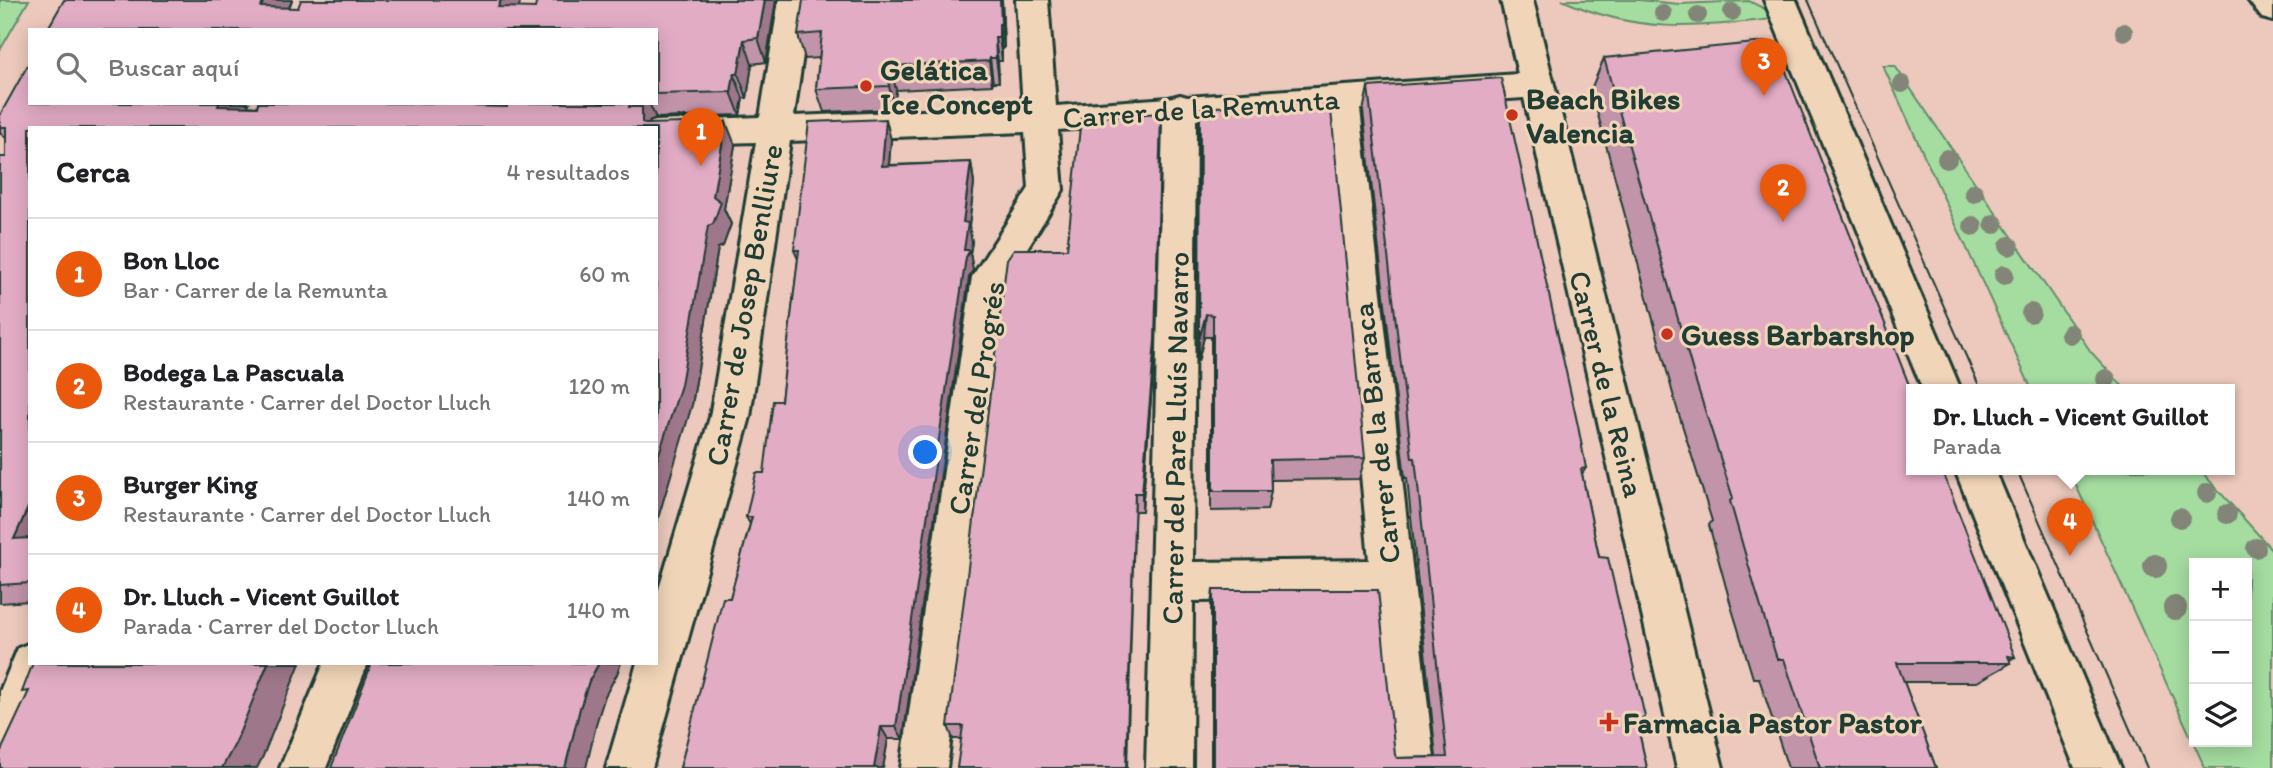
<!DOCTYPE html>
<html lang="es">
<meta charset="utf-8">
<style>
body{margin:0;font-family:Itim,sans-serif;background:#f2f2f2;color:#202124}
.controls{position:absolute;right:21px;bottom:21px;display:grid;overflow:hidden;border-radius:0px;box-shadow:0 4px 18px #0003}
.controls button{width:63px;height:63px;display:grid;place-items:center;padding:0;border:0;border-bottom:2px solid #e0e0e0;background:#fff;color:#202124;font:35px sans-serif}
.you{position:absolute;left:926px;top:453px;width:24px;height:24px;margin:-18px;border:5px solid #fff;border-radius:50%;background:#1a73e8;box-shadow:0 0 0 10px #1a73e833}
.badge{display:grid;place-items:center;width:46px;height:46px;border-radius:50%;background:#ea580c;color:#fff;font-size:23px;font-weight:700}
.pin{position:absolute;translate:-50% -58px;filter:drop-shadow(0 2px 4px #0008)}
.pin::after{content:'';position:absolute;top:37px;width:24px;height:21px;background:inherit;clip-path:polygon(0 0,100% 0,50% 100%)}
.popup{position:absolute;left:1906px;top:384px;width:329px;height:91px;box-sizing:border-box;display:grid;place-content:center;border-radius:0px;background:#fff;filter:drop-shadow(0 2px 5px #0005);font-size:23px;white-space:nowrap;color:#757577}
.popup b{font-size:26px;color:#202124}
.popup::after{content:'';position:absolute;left:50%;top:100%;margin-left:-14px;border:14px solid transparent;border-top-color:#fff}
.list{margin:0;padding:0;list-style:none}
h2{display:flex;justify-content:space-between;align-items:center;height:91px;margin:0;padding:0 28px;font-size:30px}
h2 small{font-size:23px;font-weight:400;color:#757577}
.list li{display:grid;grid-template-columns:46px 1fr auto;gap:21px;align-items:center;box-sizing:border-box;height:112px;padding:0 28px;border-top:2px solid #e0e0e0}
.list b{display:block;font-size:26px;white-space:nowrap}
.list p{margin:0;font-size:23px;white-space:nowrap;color:#757577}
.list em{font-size:23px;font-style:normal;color:#757577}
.icon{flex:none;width:38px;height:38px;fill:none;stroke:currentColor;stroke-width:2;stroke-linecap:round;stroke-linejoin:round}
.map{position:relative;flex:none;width:2273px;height:768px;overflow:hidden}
.search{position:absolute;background:#fff;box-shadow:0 4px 18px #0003;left:28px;top:28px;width:630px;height:77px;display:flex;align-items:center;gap:18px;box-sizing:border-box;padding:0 24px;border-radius:0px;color:#757577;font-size:26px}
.panel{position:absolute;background:#fff;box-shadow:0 4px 18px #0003;left:28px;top:126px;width:630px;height:539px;border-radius:0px}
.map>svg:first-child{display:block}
.green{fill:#a5dda1;stroke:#628d6a;stroke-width:2;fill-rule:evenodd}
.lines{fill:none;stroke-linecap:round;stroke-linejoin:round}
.minor-casing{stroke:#1f3d34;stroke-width:6}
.minor{fill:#f1d5b8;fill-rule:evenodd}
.tram{stroke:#1f3d34;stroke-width:2}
.tree{fill:#828577}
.wall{fill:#c294a9;stroke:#1f3d34;stroke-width:2}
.shaded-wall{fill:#9e788a;stroke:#1f3d34;stroke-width:2}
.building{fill:#e2acc5;stroke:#1f3d34;stroke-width:2}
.poi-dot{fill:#c8321e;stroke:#f1d5b8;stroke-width:2.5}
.labels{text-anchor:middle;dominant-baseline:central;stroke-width:6;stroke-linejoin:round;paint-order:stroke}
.poi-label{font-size:30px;font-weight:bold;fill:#1f3d34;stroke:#f1d5b8;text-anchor:start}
.street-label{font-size:30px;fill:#1f3d34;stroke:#f1d5b8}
</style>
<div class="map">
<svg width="2273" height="768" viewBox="0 0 2273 768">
<rect width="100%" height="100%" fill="#ecc9bc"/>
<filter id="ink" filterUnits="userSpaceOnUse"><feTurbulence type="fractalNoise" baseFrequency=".0143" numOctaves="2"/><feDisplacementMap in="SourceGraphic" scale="14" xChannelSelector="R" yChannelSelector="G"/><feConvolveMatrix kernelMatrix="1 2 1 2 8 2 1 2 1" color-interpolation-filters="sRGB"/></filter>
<g filter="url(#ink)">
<g class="green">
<path d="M0 0H29L0 50Z"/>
<path d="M1562 0H1639L1679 4 1749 1 1767 10 1772 19C1692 28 1638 34 1562 0Z"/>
<path d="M1883 66H1895L2091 352 2126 390H2032Z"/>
<path d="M2069 470H2200L2273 551V768H2205ZM2194 563H2247V742H2194Z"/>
</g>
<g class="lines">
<defs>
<g id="minor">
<path d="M779 0H811L794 116 1023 107 1016 0H1048L1056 106 1169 98 1180 95 1187 97 1518 74 1501 0H1533L1723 768H1677L1524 98 1360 109 1435 768H1389L1373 599 1193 601 1192 768H1146L1163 123 1058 130 1063 190 1008 279 947 768H901L972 277 1029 188 1025 132 790 141 750 417 652 768H606L637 663H656V599L710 417 756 142 656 145V128H642L644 124 656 121 760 117ZM1327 111 1369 560 1193 562 1196 120Z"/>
<path d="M1764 0H1796L1961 390H1923Z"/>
<path d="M2248 0H2273V21L2262 18Z"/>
<path d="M1955 470H1995L2121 768H2075Z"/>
<path d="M30 643V663H56L16 761 0 768V691L18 648Z"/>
<path d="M324 663H368L326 768H280Z"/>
</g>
</defs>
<use href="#minor" class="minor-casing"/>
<use href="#minor" class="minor"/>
<g class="tram">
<path d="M1808 0 1981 390"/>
<path d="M2017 470 2147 768"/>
</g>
</g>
<g class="tree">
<circle cx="1732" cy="12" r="9"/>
<circle cx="1663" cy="13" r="9"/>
<circle cx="1698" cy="15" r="9"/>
<circle cx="2124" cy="32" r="9"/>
<circle cx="1902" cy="84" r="9"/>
<circle cx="1947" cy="159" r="10"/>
<circle cx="1974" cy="193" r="10"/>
<circle cx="1994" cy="224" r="10"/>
<circle cx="1973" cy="226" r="10"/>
<circle cx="2009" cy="246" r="10"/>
<circle cx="2004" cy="275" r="10"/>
<circle cx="2031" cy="313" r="10"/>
<circle cx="2070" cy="334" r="10"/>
<circle cx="2106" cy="379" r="10"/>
<circle cx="2207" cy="493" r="10"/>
<circle cx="2227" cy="514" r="10"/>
<circle cx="2180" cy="518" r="10"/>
<circle cx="2256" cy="548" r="10"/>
<circle cx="2155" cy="566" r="12"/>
<circle cx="2175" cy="608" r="12"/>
</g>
<g class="wall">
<path d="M292 0 289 8H535L776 0 766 62 752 64 747 98H743L740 115 656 118 649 121 650 124 735 145 724 209 731 224 723 246 718 248 692 405 656 128H30V601L0 603V157H6V138L0 133V115L249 103 247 106 257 107 258 103H490L489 106 507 107V103H656V30H47Z"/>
<path d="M1002 0 1004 48H1002V61H998L999 82H993L992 85 896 90 894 109 824 112 816 89 819 58 805 59 798 35Z"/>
<path d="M1604 58 2015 657 2009 660 2011 663 1977 682H1904L1936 768H1788L1759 678H1753L1732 609 1709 525 1712 521 1676 405 1591 89Z"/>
<path d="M1368 87 1586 468 1582 474 1599 557 1647 768H1211V606L1213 590 1397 758 1436 757 1407 478H1405L1363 111Z"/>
<path d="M1200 108 1365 458 1359 479 1271 480V491L1267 510 1211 511V337H1204L1198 362 1199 133Z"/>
<path d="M891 140 889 165 971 162 974 183 969 226 972 242 970 253 973 270 969 277 903 739H888L883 768H680L730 598 750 524 746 517 764 473 781 401 798 259 794 250Z"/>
<path d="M1154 360 1142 511H1135L961 739H953L948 726Z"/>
</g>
<g class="shaded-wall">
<path d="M264 0H292L280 30 261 7Z"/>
<path d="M501 0H521L512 30 498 7Z"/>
<path d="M765 0H776L766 62 758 38Z"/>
<path d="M1000 0H1002L1004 48 1001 24Z"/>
<path d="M999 24 1002 48V61L999 37Z"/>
<path d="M995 37 998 61 999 82 996 58Z"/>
<path d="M744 40 752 64 747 98 738 74Z"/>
<path d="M990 58 993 82 992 85 989 61Z"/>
<path d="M891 66 896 90 894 109 889 86Z"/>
<path d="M734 74 743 98 740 115 731 92Z"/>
<path d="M219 103H249L239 128 218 106Z"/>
<path d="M469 103H490L483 128 468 106Z"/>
<path d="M630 103H649L656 118 649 121 652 128H645L629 107Z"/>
<path d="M1161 113 1154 360 1142 511V493Z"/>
<path d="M886 119 891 140 887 186 882 166Z"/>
<path d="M726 122 735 145 724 209 731 224 723 246 718 248 692 405 656 525V463L713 196Z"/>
<path d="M971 162 974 183 969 226 972 242 970 253 973 270 969 277 903 739 896 727 964 250 963 222Z"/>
<path d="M1206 314 1204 337 1198 362 1199 339Z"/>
<path d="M1135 493 1127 768H1126Z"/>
<path d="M30 503V548L14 539Z"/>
<path d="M268 663H300L263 756 257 768H222Z"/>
<path d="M599 663H621L617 674 605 696 597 721 586 768H565L580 708 589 681Z"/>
<path d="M881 727 888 739 883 768H874Z"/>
</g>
<g class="building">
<path d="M64 0H264L261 7 298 8 301 0H501L498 7 535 8 537 0H765L758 38 744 40 738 74H734L731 92 656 94V30H47Z"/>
<path d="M803 0H1000L1001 24H999V37H995L996 58H990L989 61 891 66 889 86 816 89 822 33 798 35Z"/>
<path d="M1765 42 1767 46H1776L1911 390V470H1942L2015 657 2008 656 2011 663H1897L1936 768H1820L1784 659H1777L1755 588 1730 501 1733 498 1695 379 1604 58Z"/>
<path d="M30 61V103H219L218 106 257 107 258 103H469L468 106 507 107V103H630L629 107H642V122L645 124 726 122 713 196 721 202 713 224 708 226 681 385 656 463V128H30V503L14 539 30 538V583L0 585V157H6V127H0V115Z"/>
<path d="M1501 78 1578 426 1586 468 1581 469 1599 557 1608 558 1645 717 1637 723 1647 768H1213V590H1378L1395 755 1397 758 1447 757 1415 458H1412L1368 87Z"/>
<path d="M1330 100 1365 458 1270 460 1271 491H1213V315L1206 314 1199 339 1200 108Z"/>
<path d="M1161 113 1155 340 1142 493H1135L1126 768H957L963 726H948L1007 259 1014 249H1067L1081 118Z"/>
<path d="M886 119 882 166 971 162 963 222 968 223 964 250H970L966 257 896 727H881L874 768H680L723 598H730L752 517H746L756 473H764L773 401H781L799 250H794L809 122Z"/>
<path d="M33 663H268L235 744 222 768H0V753L29 691 22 692Z"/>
<path d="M372 663H599L589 681 580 708 565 768H331Z"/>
</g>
</g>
<g class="poi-dot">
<circle cx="866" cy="86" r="7"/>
<circle cx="1512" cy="115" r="7"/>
<circle cx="1667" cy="334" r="7"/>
<path d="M1605.5 711.5h7v7h7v7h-7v7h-7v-7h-7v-7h7z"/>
</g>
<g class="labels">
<g class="poi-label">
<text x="880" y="69">Gelática<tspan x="880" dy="34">Ice Concept</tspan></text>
<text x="1526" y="98">Beach Bikes<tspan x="1526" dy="34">Valencia</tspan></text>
<text x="1681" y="334">Guess Barbarshop</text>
<text x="1623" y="722">Farmacia Pastor Pastor</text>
</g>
<g class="street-label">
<text transform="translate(1201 108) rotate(-4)">Carrer de la Remunta</text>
<text transform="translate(744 305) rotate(-80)">Carrer de Josep Benlliure</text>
<text transform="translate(1607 384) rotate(76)">Carrer de la Reina</text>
<text transform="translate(976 398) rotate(-81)">Carrer del Progrés</text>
<text transform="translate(1376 433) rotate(-96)">Carrer de la Barraca</text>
<text transform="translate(1175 438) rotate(-89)">Carrer del Pare Lluís Navarro</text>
</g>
</g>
</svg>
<div class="controls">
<button>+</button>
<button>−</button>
<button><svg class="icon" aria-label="layers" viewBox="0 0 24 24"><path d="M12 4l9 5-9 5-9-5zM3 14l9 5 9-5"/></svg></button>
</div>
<div class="you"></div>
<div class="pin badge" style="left:701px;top:166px">1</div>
<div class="pin badge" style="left:1783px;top:222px">2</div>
<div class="pin badge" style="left:1764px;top:96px">3</div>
<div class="pin badge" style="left:2070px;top:556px">4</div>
<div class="popup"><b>Dr. Lluch - Vicent Guillot</b>Parada</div>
<div class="search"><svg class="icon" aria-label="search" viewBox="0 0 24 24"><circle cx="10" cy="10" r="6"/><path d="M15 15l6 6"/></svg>Buscar aquí</div>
<section class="panel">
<h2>Cerca<small>4 resultados</small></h2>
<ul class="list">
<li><span class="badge">1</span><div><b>Bon Lloc</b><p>Bar · Carrer de la Remunta</p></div><em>60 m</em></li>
<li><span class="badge">2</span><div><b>Bodega La Pascuala</b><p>Restaurante · Carrer del Doctor Lluch</p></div><em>120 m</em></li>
<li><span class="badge">3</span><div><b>Burger King</b><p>Restaurante · Carrer del Doctor Lluch</p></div><em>140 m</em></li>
<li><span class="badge">4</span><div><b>Dr. Lluch - Vicent Guillot</b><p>Parada · Carrer del Doctor Lluch</p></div><em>140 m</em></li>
</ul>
</section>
</div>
